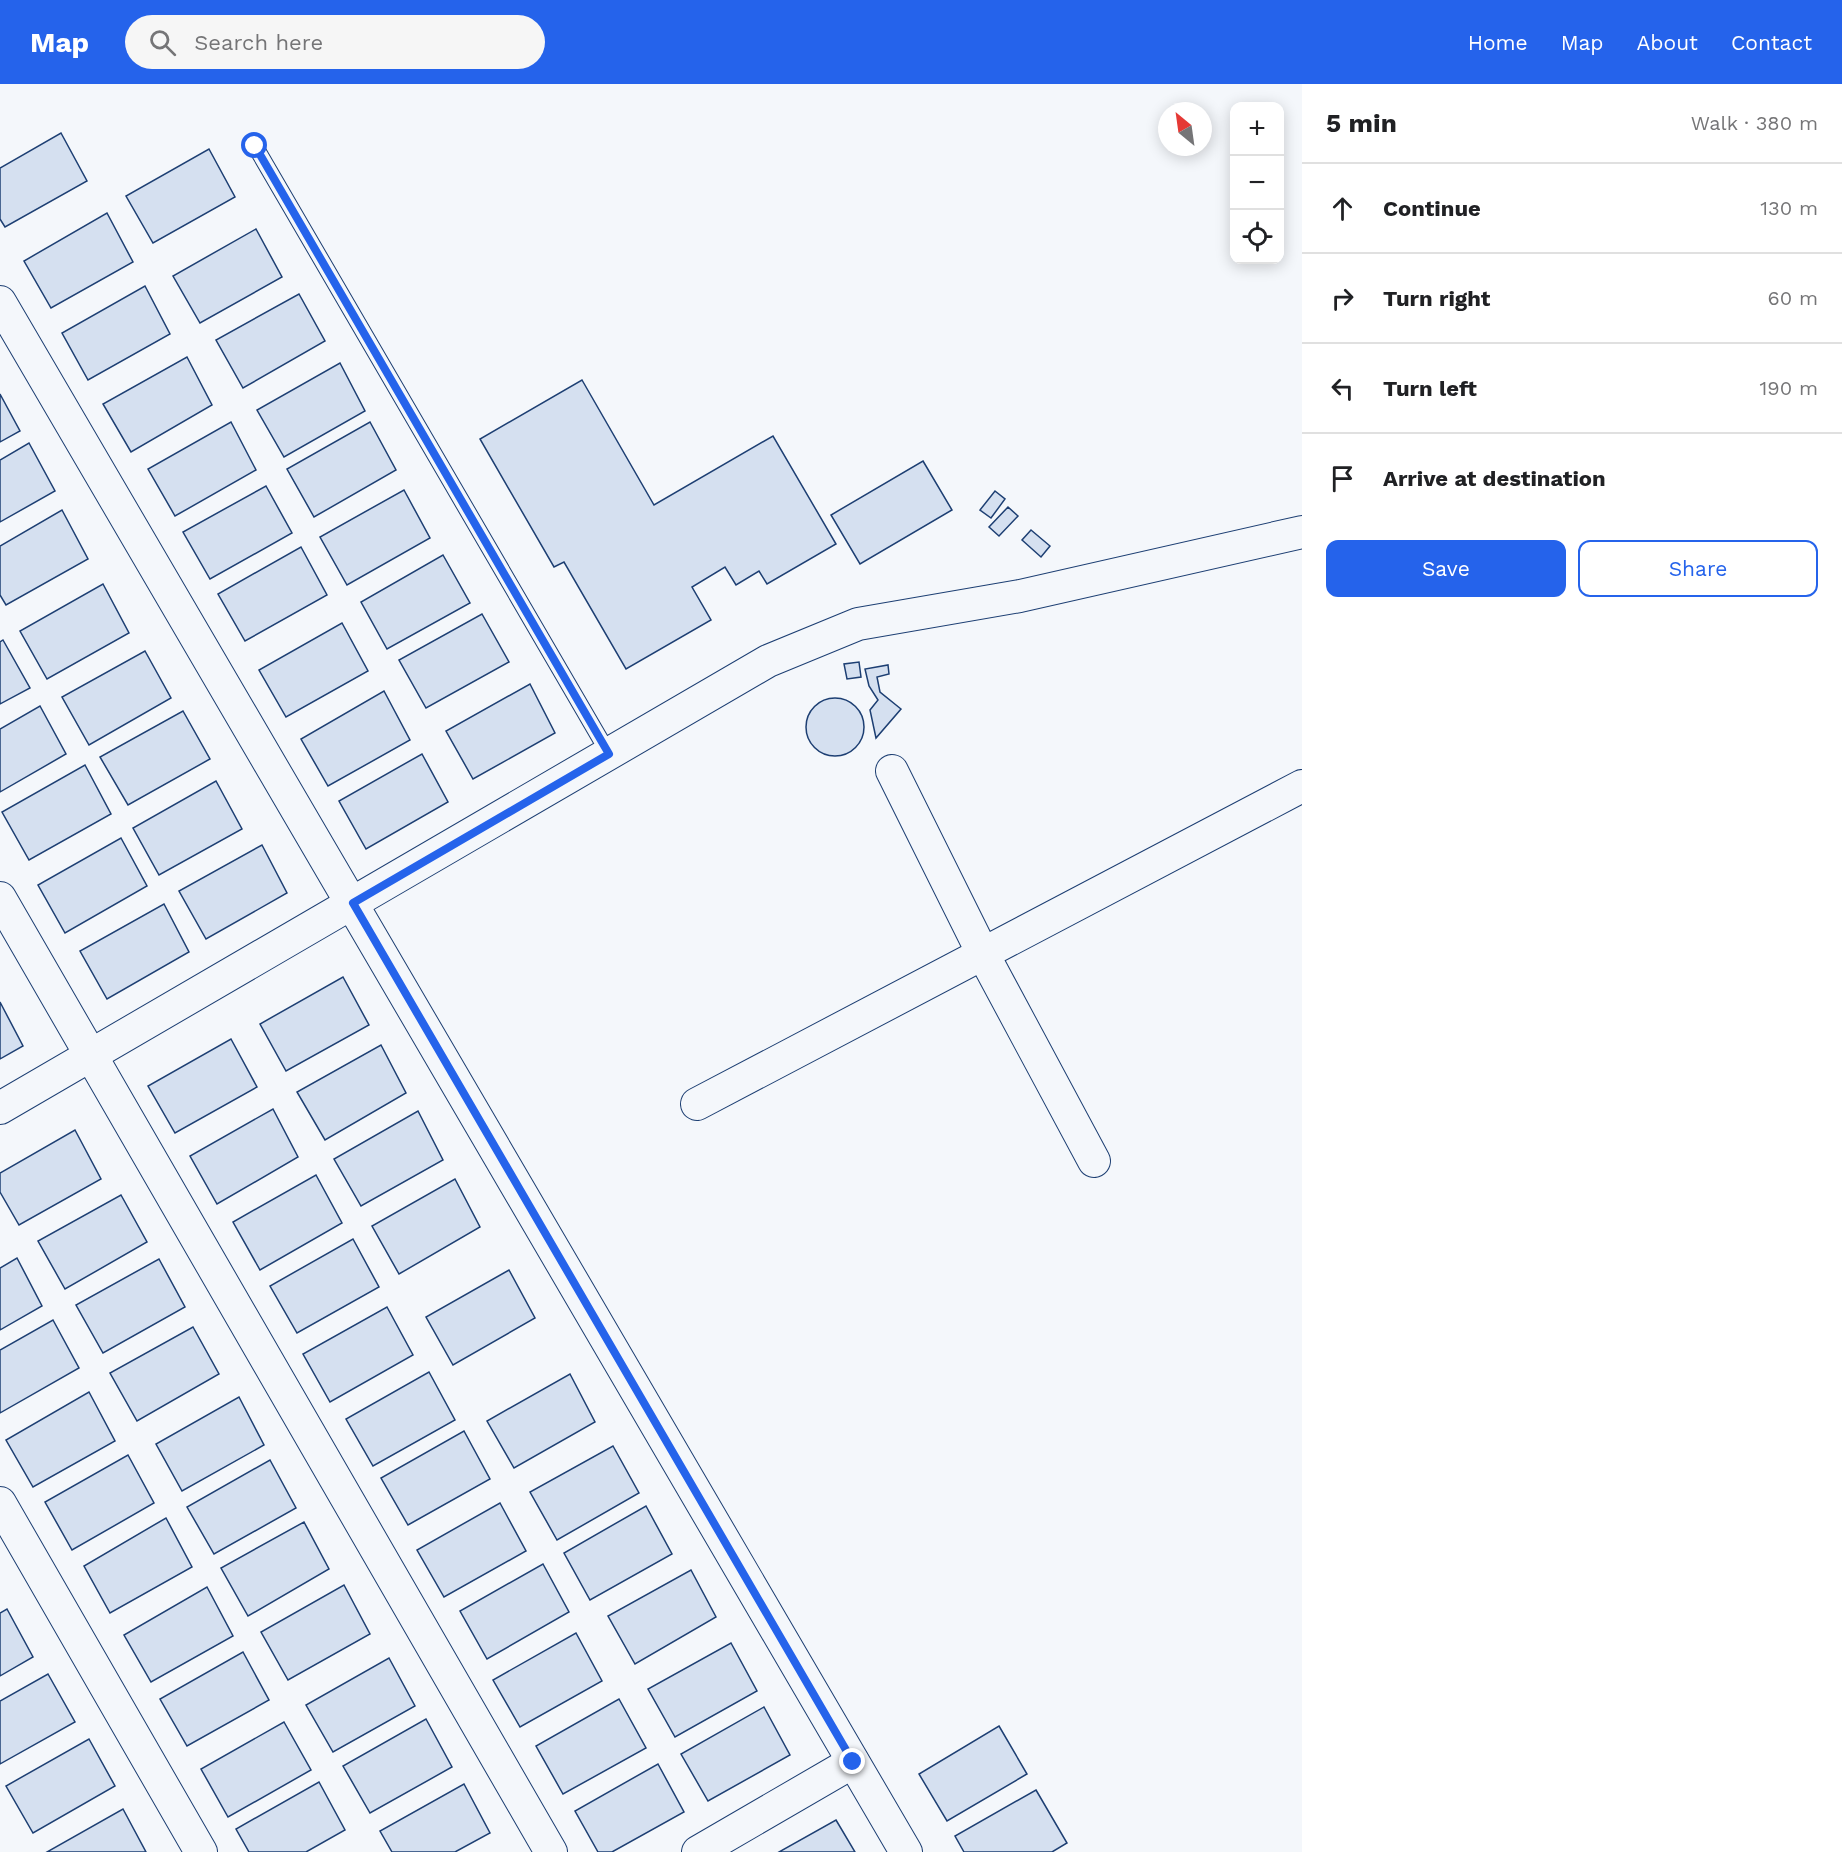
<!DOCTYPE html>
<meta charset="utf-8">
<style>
body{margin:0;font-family:"Work Sans",sans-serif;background:#f6f6f6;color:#202124}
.controls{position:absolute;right:18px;top:18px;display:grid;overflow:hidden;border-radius:12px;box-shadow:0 3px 15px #0003}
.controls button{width:54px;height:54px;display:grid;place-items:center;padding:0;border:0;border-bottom:2px solid #e0e0e0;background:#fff;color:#202124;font:30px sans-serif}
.compass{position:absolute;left:1158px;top:18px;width:54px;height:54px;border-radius:50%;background:#fff;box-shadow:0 3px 15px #0003;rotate:331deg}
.stop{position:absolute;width:18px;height:18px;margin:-14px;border:4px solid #2563eb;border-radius:50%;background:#fff}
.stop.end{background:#2563eb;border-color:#fff;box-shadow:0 2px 6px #0008}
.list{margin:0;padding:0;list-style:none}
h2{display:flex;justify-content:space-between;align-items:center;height:78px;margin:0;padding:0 24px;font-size:26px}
h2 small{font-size:20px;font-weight:400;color:#757577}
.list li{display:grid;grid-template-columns:39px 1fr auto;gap:18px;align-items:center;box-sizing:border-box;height:90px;padding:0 24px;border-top:2px solid #e0e0e0}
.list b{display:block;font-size:22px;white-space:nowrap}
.list em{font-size:20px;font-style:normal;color:#757577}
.actions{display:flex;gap:12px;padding:18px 24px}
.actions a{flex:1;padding:14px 0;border:2px solid #2563eb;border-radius:12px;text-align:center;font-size:21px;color:#2563eb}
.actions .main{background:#2563eb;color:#fff}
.icon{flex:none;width:33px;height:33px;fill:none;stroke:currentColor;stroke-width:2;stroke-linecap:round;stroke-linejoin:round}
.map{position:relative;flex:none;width:1302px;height:1768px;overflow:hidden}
header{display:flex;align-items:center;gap:36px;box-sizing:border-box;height:84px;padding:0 30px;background:#2563eb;color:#fff}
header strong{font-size:28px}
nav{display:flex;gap:33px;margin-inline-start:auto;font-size:21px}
.search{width:420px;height:54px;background:#f6f6f6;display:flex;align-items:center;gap:15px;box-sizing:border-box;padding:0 21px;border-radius:33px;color:#757577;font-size:22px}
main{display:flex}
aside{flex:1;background:#fff}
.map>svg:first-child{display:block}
.building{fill:#d5e0f0;stroke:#1d3f73;stroke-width:1.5}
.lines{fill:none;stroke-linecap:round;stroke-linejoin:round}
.lane-casing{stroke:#1d3f73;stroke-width:17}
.street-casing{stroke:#1d3f73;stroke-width:34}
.lane{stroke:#f4f7fb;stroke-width:15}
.street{stroke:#f4f7fb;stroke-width:32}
.route{stroke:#2563eb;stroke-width:8}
</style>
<header>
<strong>Map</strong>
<div class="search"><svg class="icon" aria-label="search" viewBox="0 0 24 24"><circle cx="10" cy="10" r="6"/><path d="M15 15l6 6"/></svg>Search here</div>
<nav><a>Home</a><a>Map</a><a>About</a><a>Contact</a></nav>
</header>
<main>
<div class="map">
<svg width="1302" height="1768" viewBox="0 0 1302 1768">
<rect width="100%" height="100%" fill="#f4f7fb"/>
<g class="building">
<path d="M61 49 87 97 5 143 0 135V84Z"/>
<path d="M209 65 235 113 153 159 126 112Z"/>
<path d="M107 129 133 178 51 224 24 177Z"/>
<path d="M256 145 282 193 200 239 173 192Z"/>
<path d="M145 202 170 250 88 296 62 249Z"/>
<path d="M299 210 325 257 243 304 216 256Z"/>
<path d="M187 273 212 321 131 368 103 320Z"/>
<path d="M340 279 365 327 284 373 257 326Z"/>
<path d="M582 296 654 421 773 352 836 460 767 500 759 487 736 501 725 483 692 503 711 536 626 585 564 478 554 483 480 355Z"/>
<path d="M0 310 20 347 0 358Z"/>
<path d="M231 338 256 386 175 432 148 385Z"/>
<path d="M370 338 396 386 314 433 287 385Z"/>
<path d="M29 359 55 407 0 438V376Z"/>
<path d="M923 377 952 426 860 480 831 431Z"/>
<path d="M266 402 292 449 210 495 183 448Z"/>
<path d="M404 406 430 454 347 501 320 453Z"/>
<path d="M995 407 1005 415 991 434 980 426Z"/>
<path d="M1008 423 1018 432 999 452 989 443Z"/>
<path d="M62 426 88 475 6 521 0 511V462Z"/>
<path d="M1031 446 1050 462 1041 473 1022 456Z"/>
<path d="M301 463 327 511 245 557 218 510Z"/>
<path d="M443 471 470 519 387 565 361 518Z"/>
<path d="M103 500 129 549 47 595 20 547Z"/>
<path d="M482 530 509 578 426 624 399 576Z"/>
<path d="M342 539 368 587 286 633 259 586Z"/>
<path d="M3 556 30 604 0 620V558Z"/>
<path d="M145 567 171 614 89 661 62 613Z"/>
<path d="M859 578 861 593 847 595 844 580Z"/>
<path d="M888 581 889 590 877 593 880 608 901 625 876 654 870 626 878 616 869 602 865 585Z"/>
<path d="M530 600 555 649 473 695 446 647Z"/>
<path d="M384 607 410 656 328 702 301 655Z"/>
<circle cx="835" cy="643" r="29"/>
<path d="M40 622 66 670 0 708V645Z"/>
<path d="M183 627 210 675 128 721 100 673Z"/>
<path d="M422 670 448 718 366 765 339 717Z"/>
<path d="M85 681 111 730 29 776 2 728Z"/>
<path d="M216 697 242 745 159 791 133 744Z"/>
<path d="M121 754 147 802 65 849 38 801Z"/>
<path d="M262 761 287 809 206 855 179 807Z"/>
<path d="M164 820 189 868 107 915 80 867Z"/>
<path d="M343 893 369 941 286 987 260 940Z"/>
<path d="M0 918 23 962 0 975Z"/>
<path d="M231 955 257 1003 175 1049 148 1002Z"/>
<path d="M381 961 406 1009 325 1056 297 1008Z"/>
<path d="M273 1025 298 1073 217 1120 190 1072Z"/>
<path d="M418 1027 443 1076 361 1122 334 1075Z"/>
<path d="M75 1046 101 1095 19 1141 0 1108V1089Z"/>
<path d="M316 1091 342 1139 260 1186 233 1138Z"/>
<path d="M455 1095 480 1143 399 1190 372 1142Z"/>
<path d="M121 1111 147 1158 65 1205 38 1157Z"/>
<path d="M353 1155 379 1203 297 1249 270 1202Z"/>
<path d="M17 1174 42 1222 0 1246V1184Z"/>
<path d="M159 1175 185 1223 103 1269 76 1221Z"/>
<path d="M509 1186 535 1234 453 1281 426 1233Z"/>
<path d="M387 1223 413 1271 330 1318 303 1270Z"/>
<path d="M53 1236 79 1284 0 1329V1266Z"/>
<path d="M193 1243 219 1290 137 1337 110 1289Z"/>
<path d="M429 1288 455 1336 373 1382 346 1335Z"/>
<path d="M570 1290 595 1338 514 1384 487 1337Z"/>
<path d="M89 1308 115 1357 33 1403 6 1356Z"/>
<path d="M239 1313 264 1361 182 1407 156 1360Z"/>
<path d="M464 1347 490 1395 408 1441 381 1394Z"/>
<path d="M613 1362 639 1409 557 1456 530 1408Z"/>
<path d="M128 1371 154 1419 72 1466 45 1418Z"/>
<path d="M270 1376 296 1424 214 1470 187 1423Z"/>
<path d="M500 1419 526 1467 444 1513 417 1466Z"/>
<path d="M646 1422 672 1470 590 1516 564 1469Z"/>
<path d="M166 1434 192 1483 110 1529 84 1482Z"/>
<path d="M304 1438 329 1485 248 1532 221 1484Z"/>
<path d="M543 1480 569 1528 487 1575 460 1527Z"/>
<path d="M691 1486 716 1533 635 1580 608 1532Z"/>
<path d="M344 1501 370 1550 288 1596 261 1548Z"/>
<path d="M207 1503 233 1552 151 1598 124 1551Z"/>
<path d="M7 1525 33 1573 0 1592V1529Z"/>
<path d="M576 1549 602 1597 520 1643 493 1596Z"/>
<path d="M731 1559 757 1607 675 1653 648 1605Z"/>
<path d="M243 1568 269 1616 187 1662 160 1615Z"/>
<path d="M389 1574 415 1622 333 1668 306 1621Z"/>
<path d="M48 1590 75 1638 0 1680V1617Z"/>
<path d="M619 1615 646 1664 563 1710 536 1662Z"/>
<path d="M764 1623 790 1671 708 1717 681 1670Z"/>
<path d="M426 1635 452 1683 370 1729 343 1682Z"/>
<path d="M284 1638 311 1686 228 1733 201 1685Z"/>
<path d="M999 1642 1027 1690 947 1737 919 1690Z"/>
<path d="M89 1655 115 1702 33 1749 6 1702Z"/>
<path d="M658 1680 684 1728 612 1768H598L575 1727Z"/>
<path d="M319 1698 345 1746 306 1768H249L236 1745Z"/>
<path d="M464 1700 490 1749 455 1768H392L380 1747Z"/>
<path d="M1036 1706 1067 1759 1052 1768H964L955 1752Z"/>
<path d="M123 1725 146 1768H47Z"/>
<path d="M836 1736 855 1768H779Z"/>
</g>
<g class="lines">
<defs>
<path id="lane" d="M255 62 609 670"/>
<g id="street">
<path d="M0 218 906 1768"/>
<path d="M892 687 983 870 1094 1077"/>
<path d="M0 814 551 1768"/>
<path d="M697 1020 1302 702"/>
<path d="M0 1024 768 577 858 540 1020 512 1302 448"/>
<path d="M0 1419 201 1768"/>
<path d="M698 1768 853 1678"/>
</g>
</defs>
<use href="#lane" class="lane-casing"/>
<use href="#street" class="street-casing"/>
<use href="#lane" class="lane"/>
<use href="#street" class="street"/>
</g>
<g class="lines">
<path class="route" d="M255 62 609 670 353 819 853 1678"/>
</g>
</svg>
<div class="controls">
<button>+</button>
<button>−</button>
<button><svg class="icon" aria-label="locate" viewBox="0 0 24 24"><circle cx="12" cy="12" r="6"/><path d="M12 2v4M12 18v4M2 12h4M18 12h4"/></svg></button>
</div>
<svg class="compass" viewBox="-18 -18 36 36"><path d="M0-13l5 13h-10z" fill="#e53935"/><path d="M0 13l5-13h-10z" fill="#757577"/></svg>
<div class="stop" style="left:255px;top:62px"></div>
<div class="stop end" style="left:853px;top:1678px"></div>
</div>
<aside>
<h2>5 min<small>Walk · 380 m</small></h2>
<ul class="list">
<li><svg class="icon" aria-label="ahead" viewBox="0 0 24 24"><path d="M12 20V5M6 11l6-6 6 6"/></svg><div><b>Continue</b></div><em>130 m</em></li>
<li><svg class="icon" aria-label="right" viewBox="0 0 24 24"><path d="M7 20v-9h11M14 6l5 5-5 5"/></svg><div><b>Turn right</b></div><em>60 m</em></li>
<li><svg class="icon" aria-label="left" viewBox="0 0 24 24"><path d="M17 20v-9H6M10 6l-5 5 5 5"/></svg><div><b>Turn left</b></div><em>190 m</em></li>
<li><svg class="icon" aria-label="arrive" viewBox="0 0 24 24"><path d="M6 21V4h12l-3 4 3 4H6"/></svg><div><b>Arrive at destination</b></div></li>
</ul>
<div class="actions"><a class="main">Save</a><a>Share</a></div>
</aside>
</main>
